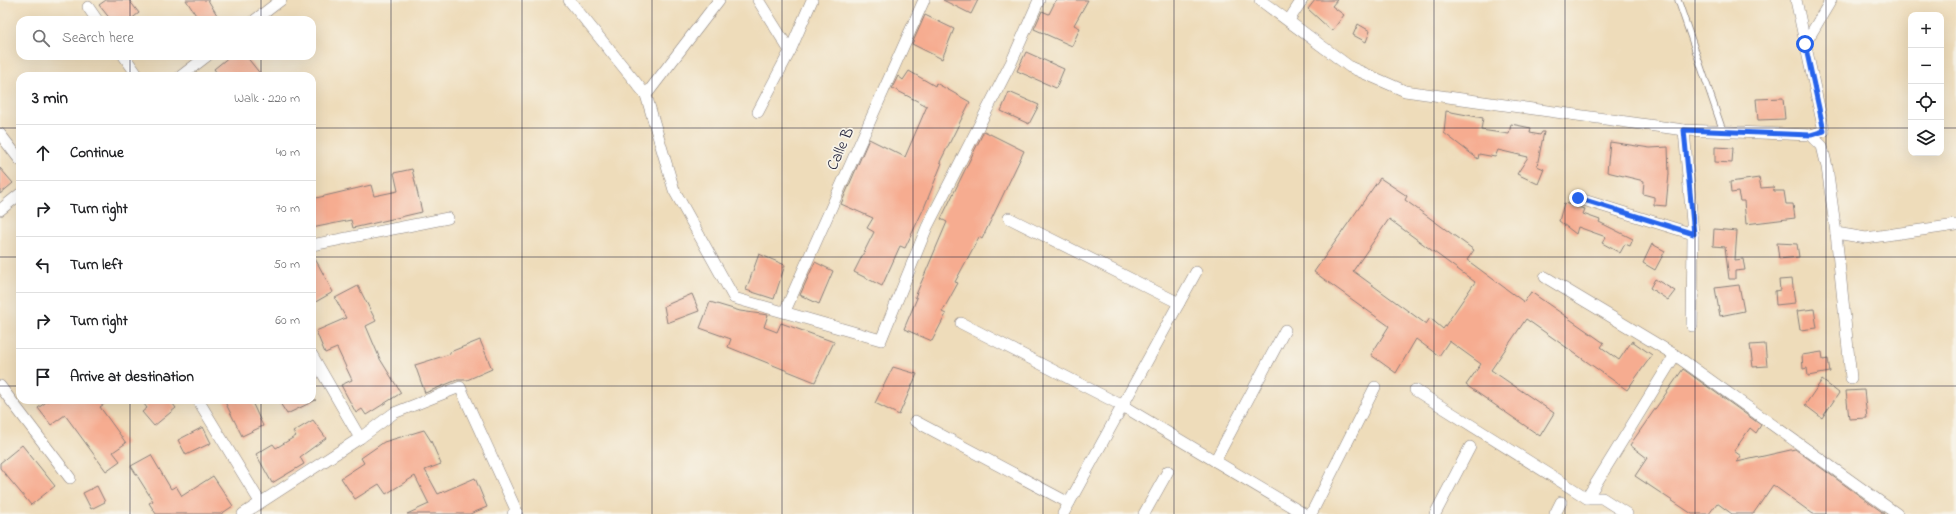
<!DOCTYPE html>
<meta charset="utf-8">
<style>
body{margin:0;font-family:"Indie Flower",sans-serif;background:#f2f2f2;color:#202124}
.controls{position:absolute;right:12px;top:12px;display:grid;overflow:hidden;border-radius:8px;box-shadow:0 4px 16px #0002}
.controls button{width:36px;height:36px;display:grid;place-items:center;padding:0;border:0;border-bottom:1px solid #e0e0e0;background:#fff;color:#202124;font:20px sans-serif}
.stop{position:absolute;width:12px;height:12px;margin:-9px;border:3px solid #2563eb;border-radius:50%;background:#fff}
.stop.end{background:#2563eb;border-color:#fff;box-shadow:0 1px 4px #0008}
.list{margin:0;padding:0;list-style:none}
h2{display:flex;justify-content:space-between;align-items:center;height:52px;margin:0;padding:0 16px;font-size:17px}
h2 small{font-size:13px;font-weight:400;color:#757577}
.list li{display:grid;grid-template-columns:26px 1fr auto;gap:12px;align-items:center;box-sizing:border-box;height:56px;padding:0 16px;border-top:1px solid #e0e0e0}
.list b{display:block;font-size:15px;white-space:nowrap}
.list em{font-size:13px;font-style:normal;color:#757577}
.icon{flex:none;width:22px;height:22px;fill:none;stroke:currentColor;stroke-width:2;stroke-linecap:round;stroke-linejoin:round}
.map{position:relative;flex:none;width:1956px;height:514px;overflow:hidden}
.search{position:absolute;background:#fff;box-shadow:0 4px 16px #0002;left:16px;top:16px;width:300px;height:44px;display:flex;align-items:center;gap:10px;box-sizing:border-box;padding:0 14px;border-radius:12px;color:#757577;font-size:15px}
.panel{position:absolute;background:#fff;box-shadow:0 4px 16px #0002;left:16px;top:72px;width:300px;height:332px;border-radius:12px}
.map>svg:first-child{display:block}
.building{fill:#f6ac90;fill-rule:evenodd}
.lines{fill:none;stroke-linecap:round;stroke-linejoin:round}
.lane-casing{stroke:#887f7a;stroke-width:7}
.street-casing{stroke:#887f7a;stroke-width:12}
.lane{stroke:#fff;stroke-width:5.5}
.street{stroke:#fff;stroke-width:11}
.route{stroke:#2563eb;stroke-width:5}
.grid{fill:none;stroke:#22223b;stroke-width:1;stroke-opacity:0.55}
.labels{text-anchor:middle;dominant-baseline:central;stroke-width:3.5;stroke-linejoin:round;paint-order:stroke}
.street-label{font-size:16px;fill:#22223b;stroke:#f7f3e8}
</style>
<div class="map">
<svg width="1956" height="514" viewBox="0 0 1956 514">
<rect width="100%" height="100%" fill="#f7f3e8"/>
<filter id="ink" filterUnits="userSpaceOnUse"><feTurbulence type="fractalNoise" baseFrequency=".025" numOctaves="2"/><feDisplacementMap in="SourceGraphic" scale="8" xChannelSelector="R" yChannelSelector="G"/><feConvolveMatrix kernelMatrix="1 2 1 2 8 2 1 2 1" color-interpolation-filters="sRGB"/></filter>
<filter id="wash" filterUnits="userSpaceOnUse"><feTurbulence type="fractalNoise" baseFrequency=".012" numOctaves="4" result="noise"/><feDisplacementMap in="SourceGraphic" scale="16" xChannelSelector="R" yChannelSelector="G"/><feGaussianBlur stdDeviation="0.9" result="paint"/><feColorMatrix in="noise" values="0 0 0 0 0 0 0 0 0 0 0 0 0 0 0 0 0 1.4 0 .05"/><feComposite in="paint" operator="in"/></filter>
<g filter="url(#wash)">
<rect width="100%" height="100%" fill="#eedcba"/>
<g id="blocks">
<g class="building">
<path d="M106 0H129L139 13 130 20H111L99 5Z"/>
<path d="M186 0H208L220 20H199Z"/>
<path d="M943 0H978L971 14Z"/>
<path d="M1056 0H1088L1074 25 1080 28 1072 46 1034 29 1042 11 1049 14Z"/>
<path d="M1315 0H1337L1332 6 1344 15 1332 31 1308 9Z"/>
<path d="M925 15 954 29 942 59 912 44Z"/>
<path d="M1358 24 1370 31 1366 42 1353 35Z"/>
<path d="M1026 52 1064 69 1056 88 1017 71Z"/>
<path d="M230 56H246L262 76H219L214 69Z"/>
<path d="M909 71 935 86 936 83 970 102 940 162 942 163 924 208 905 248 900 246 882 286 854 272 874 232 867 228 873 218 841 204 869 139 905 157 927 106 892 88 898 76 903 80Z"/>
<path d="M1009 92 1039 105 1029 124 1001 111Z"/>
<path d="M1783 98 1785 119 1758 120 1756 99Z"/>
<path d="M1446 111 1483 118 1481 130 1509 134 1511 124 1531 128 1530 133 1540 135 1542 132H1544L1537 166 1544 169 1538 184 1517 174 1528 157 1498 150 1495 157 1479 154 1478 159 1444 133Z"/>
<path d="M984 131 1024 151 982 239 979 237 955 282 958 283 942 312 946 314 932 341 904 329 917 298 915 297 947 222 941 219Z"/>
<path d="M1610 142 1650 148 1668 147 1669 174 1666 206 1654 205V197L1643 194 1644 181 1607 172Z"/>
<path d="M1715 147 1733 148 1732 163 1715 162Z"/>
<path d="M0 168 13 183 0 194Z"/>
<path d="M412 169 422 212 353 228 351 220 312 228V199L371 185 374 196 398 191 394 173Z"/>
<path d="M1380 178 1407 196 1405 200 1474 250 1467 260 1524 302 1531 292 1604 343 1601 347 1619 360 1632 341 1652 355 1627 390 1526 319 1491 370 1554 413 1540 436 1466 385 1481 364 1449 341 1439 356 1416 339 1396 373 1371 355 1389 326 1314 272ZM1389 219 1475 282 1443 329 1430 318 1426 324 1353 271Z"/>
<path d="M1759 178 1761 188 1773 187 1774 191H1784L1786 204H1793L1795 218 1746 224 1744 201H1740L1738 192 1731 193 1730 182Z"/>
<path d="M1564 203 1585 209 1583 214 1600 220 1599 222 1633 239 1630 246 1625 244 1620 253 1602 243 1606 237 1578 227 1576 234 1559 221Z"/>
<path d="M1714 229 1737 231 1735 260 1743 259 1745 270 1735 271V279H1729L1725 247 1713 246Z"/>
<path d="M1777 243 1797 244 1799 257 1779 259Z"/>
<path d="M1652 244 1665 251 1655 270 1643 263Z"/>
<path d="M312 253 333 292 312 304Z"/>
<path d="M759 254 785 265 774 299 746 290Z"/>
<path d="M815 262 833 271 819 304 800 295Z"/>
<path d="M1655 279 1675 291 1668 300 1650 288Z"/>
<path d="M1792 279 1795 303 1776 305 1775 291 1780 290 1779 280Z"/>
<path d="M1739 285 1744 311 1720 316 1715 288Z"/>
<path d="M358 286 376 321 366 326 380 359 401 393 366 415 362 409 356 413 341 385 352 380 337 348 325 353 316 331 346 318 335 298Z"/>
<path d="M692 294 699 311 667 323 664 306Z"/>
<path d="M710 302 740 311 768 315 764 327 777 332 781 323 834 342 815 382 728 347 731 339 700 328Z"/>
<path d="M1814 309 1817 328 1800 330 1797 311Z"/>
<path d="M480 340 492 369 467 380H457L425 393 415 365 450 354V352Z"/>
<path d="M1765 344 1767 366 1753 367 1750 345Z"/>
<path d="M1822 352 1823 360 1828 359 1830 372 1808 376 1807 368 1803 369 1802 355Z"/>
<path d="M893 367 917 374 899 415 875 403Z"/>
<path d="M1683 369 1761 425 1756 433 1750 428 1734 451 1741 456 1737 462 1795 449 1885 514H1813L1773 485 1753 514H1732L1717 503 1709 514H1692L1635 476 1647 458 1630 445Z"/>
<path d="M1822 380 1839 393 1822 418 1805 405Z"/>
<path d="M1864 390 1867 418 1849 419 1846 391Z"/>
<path d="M49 400H110L100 407 126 443 113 452 120 461 106 471 65 415 51 425 38 408Z"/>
<path d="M141 400H170L176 408 154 426 142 412 147 408Z"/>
<path d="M224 400H251L263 426 242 436Z"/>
<path d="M278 400H316L287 414Z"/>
<path d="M313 420 326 438 300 457 304 464 272 483 256 454 273 444 276 448 296 436 293 432Z"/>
<path d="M203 427 211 443 186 455 178 440Z"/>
<path d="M424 430 431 441 441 464 425 470 438 494 475 478 487 507 470 514H407L429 504 415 476 386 494 379 484 355 499 341 478 364 463 361 458 384 442Z"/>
<path d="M22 445 55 486 31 505 0 468V463Z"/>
<path d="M151 455 171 489 176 486 182 496 213 476 233 506 221 514H156L149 503 153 501 131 466Z"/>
<path d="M97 486 105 502 91 509 83 493Z"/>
</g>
</g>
</g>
<g filter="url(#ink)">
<use href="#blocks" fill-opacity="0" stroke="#887f7a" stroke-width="1"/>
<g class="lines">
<defs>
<path id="lane" d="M1678 0 1723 131"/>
<g id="street">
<path d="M569 0 646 95 674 190 734 298 881 340 927 227 1011 63 1039 0"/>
<path d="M758 0 790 51"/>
<path d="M1260 0 1350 67 1405 91 1684 130 1811 135 1822 146 1827 167 1836 233 1866 238 1956 225"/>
<path d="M1796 0 1824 131 1811 135"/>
<path d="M88 7 97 20"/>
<path d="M255 20 281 0"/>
<path d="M1289 20 1302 0"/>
<path d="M1805 44 1831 0"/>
<path d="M124 56 138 76"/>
<path d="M181 76 207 56"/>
<path d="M646 95 719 0"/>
<path d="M758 112 790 51 812 0"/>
<path d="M1684 130 1693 234 1692 326"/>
<path d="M0 134 20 160"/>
<path d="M1577 198 1693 234"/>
<path d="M0 210 20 194"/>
<path d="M1009 218 1179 303"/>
<path d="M1836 233 1851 378"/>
<path d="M312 245 448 218"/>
<path d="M1545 277 1675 355 1897 514"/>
<path d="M785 311 924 0"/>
<path d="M961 323 1123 406 1304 514"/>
<path d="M312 355 360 438"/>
<path d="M0 386 70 478"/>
<path d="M1415 390 1587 498H1602L1627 514"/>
<path d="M198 400 260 502"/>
<path d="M915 421 1069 503"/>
<path d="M1215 461 1285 330"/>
<path d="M1587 498 1675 355"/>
<path d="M243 514 360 438 394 413 460 387 517 512 513 514"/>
<path d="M1063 514 1196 272"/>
<path d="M1144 514 1168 471"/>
<path d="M1311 514 1375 387"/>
<path d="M1435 514 1470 447"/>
<path d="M1555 514 1561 502"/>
</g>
</defs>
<use href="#lane" class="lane-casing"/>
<use href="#street" class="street-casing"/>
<use href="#lane" class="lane"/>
<use href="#street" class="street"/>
</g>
</g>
<g class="lines" filter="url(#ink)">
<path class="route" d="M1578 198 1694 234 1684 130 1811 135 1824 131 1805 44"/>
</g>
<path class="grid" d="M130 0V20M261 0V20M391 0V514M522 0V514M652 0V514M782 0V514M913 0V514M1043 0V514M1174 0V514M1304 0V514M1434 0V514M1565 0V514M1695 0V514M1826 0V514M130 56V76M261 56V76M0 128H20M312 128H1911M1941 128H1956M0 257H20M312 257H1956M0 386H20M312 386H1956M130 400V514M261 400V514"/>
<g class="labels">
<g class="street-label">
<text transform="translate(841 149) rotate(-66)">Calle B</text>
</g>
</g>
</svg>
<div class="controls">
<button>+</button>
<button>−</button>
<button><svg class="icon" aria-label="locate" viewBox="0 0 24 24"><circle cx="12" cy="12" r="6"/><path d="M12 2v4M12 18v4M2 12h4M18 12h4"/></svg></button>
<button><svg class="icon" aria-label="layers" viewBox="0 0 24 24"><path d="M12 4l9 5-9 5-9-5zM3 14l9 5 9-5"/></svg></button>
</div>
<div class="stop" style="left:1805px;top:44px"></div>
<div class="stop end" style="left:1578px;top:198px"></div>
<div class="search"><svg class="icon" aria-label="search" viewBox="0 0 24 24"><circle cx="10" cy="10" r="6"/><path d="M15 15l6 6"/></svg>Search here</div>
<section class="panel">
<h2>3 min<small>Walk · 220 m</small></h2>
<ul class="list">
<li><svg class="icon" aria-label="ahead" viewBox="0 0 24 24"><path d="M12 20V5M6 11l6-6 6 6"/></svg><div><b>Continue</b></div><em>40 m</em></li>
<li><svg class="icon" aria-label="right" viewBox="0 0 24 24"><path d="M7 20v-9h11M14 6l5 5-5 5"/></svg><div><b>Turn right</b></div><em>70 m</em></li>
<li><svg class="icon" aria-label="left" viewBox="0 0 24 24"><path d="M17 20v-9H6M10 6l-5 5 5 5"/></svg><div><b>Turn left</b></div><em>50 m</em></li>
<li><svg class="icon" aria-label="right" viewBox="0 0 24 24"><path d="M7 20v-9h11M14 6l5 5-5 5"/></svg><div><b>Turn right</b></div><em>60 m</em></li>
<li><svg class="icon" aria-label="arrive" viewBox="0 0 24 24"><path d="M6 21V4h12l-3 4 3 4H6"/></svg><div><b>Arrive at destination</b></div></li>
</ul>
</section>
</div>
